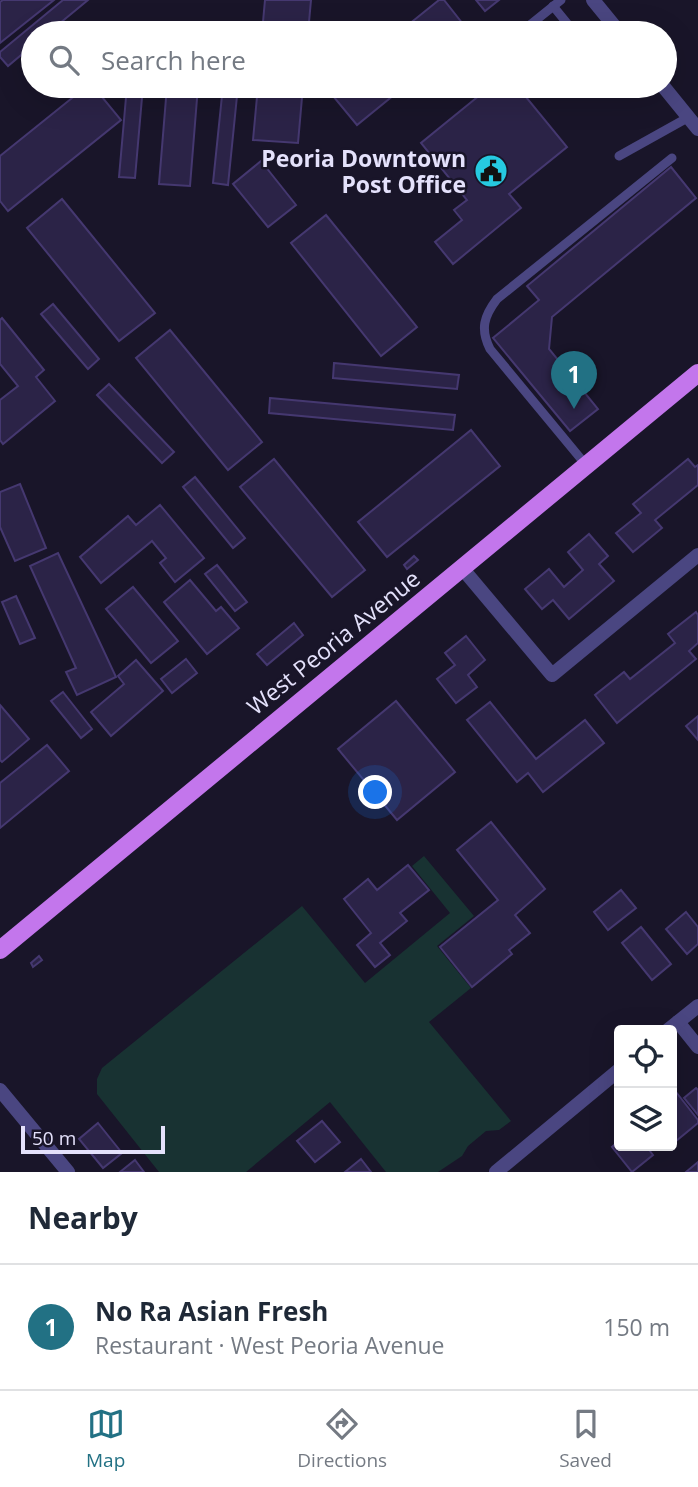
<!DOCTYPE html>
<meta charset="utf-8">
<style>
body{margin:0;font-family:"Open Sans",sans-serif;background:#f2f2f3;color:#1f2937}
.controls{position:absolute;right:21px;bottom:21px;display:grid;overflow:hidden;border-radius:7px;box-shadow:0 7px 28px #0002}
.controls button{width:63px;height:63px;display:grid;place-items:center;padding:0;border:0;border-bottom:2px solid #e0e1e3;background:#fff;color:#1f2937;font:35px sans-serif}
.scale{position:absolute;left:21px;bottom:18px;width:144px;box-sizing:border-box;padding-left:7px;border:4px solid #e4e1fb;border-top:0;font-size:19px;line-height:24px;white-space:nowrap;color:#e4e1fb;-webkit-text-stroke:5px #191529;paint-order:stroke}
.you{position:absolute;left:376px;top:793px;width:24px;height:24px;margin:-18px;border:5px solid #fff;border-radius:50%;background:#1a73e8;box-shadow:0 0 0 10px #1a73e833}
.badge{display:grid;place-items:center;width:46px;height:46px;border-radius:50%;background:#227184;color:#fff;font-size:23px;font-weight:700}
.pin{position:absolute;translate:-50% -58px;filter:drop-shadow(0 2px 4px #0008)}
.pin::after{content:'';position:absolute;top:37px;width:24px;height:21px;background:inherit;clip-path:polygon(0 0,100% 0,50% 100%)}
.list{margin:0;padding:0;list-style:none}
h2{display:flex;justify-content:space-between;align-items:center;height:91px;margin:0;padding:0 28px;font-size:30px}
h2 small{font-size:23px;font-weight:400;color:#747a83}
.list li{display:grid;grid-template-columns:46px 1fr auto;gap:21px;align-items:center;box-sizing:border-box;height:126px;padding:0 28px;border-top:2px solid #e0e1e3}
.list b{display:block;font-size:26px;white-space:nowrap}
.list p{margin:0;font-size:23px;white-space:nowrap;color:#747a83}
.list em{font-size:23px;font-style:normal;color:#747a83}
.icon{flex:none;width:38px;height:38px;fill:none;stroke:currentColor;stroke-width:2;stroke-linecap:round;stroke-linejoin:round}
.map{position:relative;flex:none;width:698px;height:1172px;overflow:hidden}
.search{position:absolute;background:#fff;box-shadow:0 7px 28px #0002;left:21px;right:21px;top:21px;height:77px;display:flex;align-items:center;gap:18px;box-sizing:border-box;padding:0 24px;border-radius:38px;color:#747a83;font-size:26px}
.sheet{height:217px;background:#fff}
nav{display:flex;justify-content:space-around;align-items:center;box-sizing:border-box;height:98px;border-top:2px solid #e0e1e3;background:#fff;font-size:19px;color:#747a83}
nav a{display:grid;justify-items:center;gap:4px}
nav .on{color:#227184}
.map>svg:first-child{display:block}
.green{fill:#183232}
.building{fill:#2b2347;stroke:#453870;stroke-width:2}
.lines{fill:none;stroke-linecap:round;stroke-linejoin:round}
.service{stroke:#4a4681;stroke-width:9}
.minor{stroke:#4a4681;stroke-width:14}
.tertiary{stroke:#4a4681;stroke-width:14}
.primary{stroke:#c376ec;stroke-width:18}
.labels{text-anchor:middle;dominant-baseline:central;stroke-width:5;stroke-linejoin:round;paint-order:stroke}
.poi-label{font-size:23px;font-weight:bold;fill:#e4e1fb;stroke:#191529;text-anchor:end}
.street-label{font-size:23px;fill:#e4e1fb;stroke:#191529}
</style>
<div class="map">
<svg width="698" height="1172" viewBox="0 0 698 1172">
<rect width="100%" height="100%" fill="#191529"/>
<path class="green" d="M424 856 474 916 437 946 471 988 429 1022 511 1121 499 1130 486 1131 468 1146 462 1156 438 1172H386L330 1102 246 1172H159L97 1094V1079L102 1068 302 906 365 983 450 913 412 866Z"/>
<g class="building">
<path d="M3 0H54L0 43V2Z"/>
<path d="M63 0H88L48 33H33V45L8 66 0 57V52Z"/>
<path d="M265 0H311L308 33H262Z"/>
<path d="M439 0H444L470 33H398Z"/>
<path d="M476 0H499L485 11Z"/>
<path d="M87 86H93L121 120 8 211 0 201V156Z"/>
<path d="M127 86H143L135 178 119 177Z"/>
<path d="M167 86H198L190 186 159 184Z"/>
<path d="M223 86H238L228 185 213 183Z"/>
<path d="M258 86H303L298 143 253 140Z"/>
<path d="M333 86H405L357 125 328 90Z"/>
<path d="M491 86H517L567 147 509 194 521 208 453 264 435 242 462 220 454 210 467 200 421 143Z"/>
<path d="M261 161 296 205 268 227 233 184Z"/>
<path d="M671 167 696 198 552 317 549 349 598 409 570 431 493 338 539 300 527 286Z"/>
<path d="M62 199 155 313 119 341 27 228Z"/>
<path d="M326 215 417 327 381 356 291 243Z"/>
<path d="M53 304 99 359 88 369 41 314Z"/>
<path d="M2 318 44 370 36 377 55 401 3 444 0 440V400L18 386 0 364V320Z"/>
<path d="M170 330 262 442 228 470 136 358Z"/>
<path d="M334 363 459 375 457 389 333 378Z"/>
<path d="M109 384 174 452 162 463 97 395Z"/>
<path d="M270 398 455 415 453 430 269 413Z"/>
<path d="M471 430 500 466 387 557 358 522Z"/>
<path d="M274 459 365 570 332 597 240 487Z"/>
<path d="M688 459 695 467 698 465V485L655 520 662 528 633 552 616 533 641 513 633 504Z"/>
<path d="M195 477 245 538 233 548 183 487Z"/>
<path d="M20 484 46 548 15 561 0 527V492Z"/>
<path d="M160 505 204 558 175 582 160 563 166 558 152 541 101 583 80 557 128 516 136 525Z"/>
<path d="M589 534 608 556 599 564 614 581 569 619 553 600 542 609 525 589 549 569 564 587 583 570 568 552Z"/>
<path d="M58 553 116 677 77 695 66 672 76 668 30 566Z"/>
<path d="M414 556 418 560 407 569 404 565Z"/>
<path d="M217 565 247 602 235 611 205 574Z"/>
<path d="M190 580 216 611 221 607 239 628 207 654 164 602Z"/>
<path d="M133 587 178 641 151 663 106 609Z"/>
<path d="M16 596 35 638 20 644 2 602Z"/>
<path d="M696 612 698 615V643L689 651 696 659 617 723 595 695 624 672 630 679 675 643 668 634Z"/>
<path d="M294 623 303 635 267 665 257 654Z"/>
<path d="M466 636 485 660 468 675 477 687 456 703 437 679 455 665 445 653Z"/>
<path d="M186 659 197 673 172 693 161 679Z"/>
<path d="M136 660 163 691 111 736 91 712 124 684 118 676Z"/>
<path d="M63 692 92 729 81 738 51 701Z"/>
<path d="M396 701 455 772 397 820 338 749Z"/>
<path d="M490 702 536 759 585 720 604 743 543 792 528 773 517 782 467 720Z"/>
<path d="M0 705 29 739 2 762 0 760Z"/>
<path d="M698 716V740L686 726Z"/>
<path d="M47 745 69 771 0 828V783Z"/>
<path d="M491 822 545 889 515 915 530 933 509 950 512 954 472 987 440 947 498 900 457 850Z"/>
<path d="M408 865 429 890 400 913 407 921 380 943 390 955 375 967 357 945 371 933 344 899 368 879 377 890Z"/>
<path d="M621 890 636 908 608 930 594 912Z"/>
<path d="M686 912 698 927V944L687 954 666 929Z"/>
<path d="M641 927 671 964 652 980 622 943Z"/>
<path d="M39 956 42 960 33 967 31 963Z"/>
<path d="M696 1088 698 1090V1115L684 1098Z"/>
<path d="M676 1092 698 1120V1123L676 1141 672 1136V1095Z"/>
<path d="M322 1121 340 1142 315 1162 297 1141Z"/>
<path d="M98 1123 122 1153 103 1168 79 1139Z"/>
<path d="M619 1141V1146H646L653 1155 632 1172 612 1147Z"/>
<path d="M361 1159 371 1172H345Z"/>
<path d="M135 1160 144 1172H120Z"/>
<path d="M698 1162V1172H686Z"/>
</g>
<g class="lines">
<g class="service">
<path d="M553 6 575 33"/>
<path d="M520 33 561 0"/>
<path d="M618 86 629 93 642 86"/>
<path d="M619 156 689 117"/>
<path d="M586 465 490 349C480 329 484 316 497 299L672 158"/>
</g>
<g class="minor">
<path d="M462 568 552 675 698 555"/>
<path d="M678 1022 698 1047"/>
<path d="M668 1030 698 1006"/>
<path d="M496 1172 619 1070"/>
</g>
<g class="tertiary">
<path d="M593 0 620 33"/>
<path d="M663 86 698 129"/>
<path d="M0 1090 68 1172"/>
</g>
<path class="primary" d="M0 950 698 373"/>
</g>
<defs>
<symbol id="civic-disc" viewBox="-11 -11 22 22"><circle r="9.5" fill="#26cae1" stroke="#191529"/><path d="M-.6-6.5H3V-4.5H.6V-3L4-1V1h2V6H-6V1h2V-1L-.6-3ZM-1.2 2.5V6h2.4V2.5Z" fill="#111"/></symbol>
</defs>
<g fill-rule="evenodd">
<use href="#civic-disc" x="472" y="152" width="38" height="38"/>
</g>
<g class="labels">
<g class="poi-label">
<text x="466" y="158">Peoria Downtown<tspan x="466" dy="26">Post Office</tspan></text>
</g>
<g class="street-label">
<text transform="translate(333 642) rotate(-39)">West Peoria Avenue</text>
</g>
</g>
</svg>
<div class="controls">
<button><svg class="icon" aria-label="locate" viewBox="0 0 24 24"><circle cx="12" cy="12" r="6"/><path d="M12 2v4M12 18v4M2 12h4M18 12h4"/></svg></button>
<button><svg class="icon" aria-label="layers" viewBox="0 0 24 24"><path d="M12 4l9 5-9 5-9-5zM3 14l9 5 9-5"/></svg></button>
</div>
<div class="scale">50 m</div>
<div class="you"></div>
<div class="pin badge" style="left:574px;top:409px">1</div>
<div class="search"><svg class="icon" aria-label="search" viewBox="0 0 24 24"><circle cx="10" cy="10" r="6"/><path d="M15 15l6 6"/></svg>Search here</div>
</div>
<section class="sheet">
<h2>Nearby<small></small></h2>
<ul class="list">
<li><span class="badge">1</span><div><b>No Ra Asian Fresh</b><p>Restaurant · West Peoria Avenue</p></div><em>150 m</em></li>
</ul>
</section>
<nav>
<a class="on"><svg class="icon" aria-label="map" viewBox="0 0 24 24"><path d="M3 6l6-2 6 2 6-2v14l-6 2-6-2-6 2zM9 4v14M15 6v14"/></svg>Map</a>
<a><svg class="icon" aria-label="directions" viewBox="0 0 24 24"><path d="M12 3l9 9-9 9-9-9zM9 14v-3h6M13 9l2 2-2 2"/></svg>Directions</a>
<a><svg class="icon" aria-label="saved" viewBox="0 0 24 24"><path d="M7 4h10v16l-5-4-5 4z"/></svg>Saved</a>
</nav>
